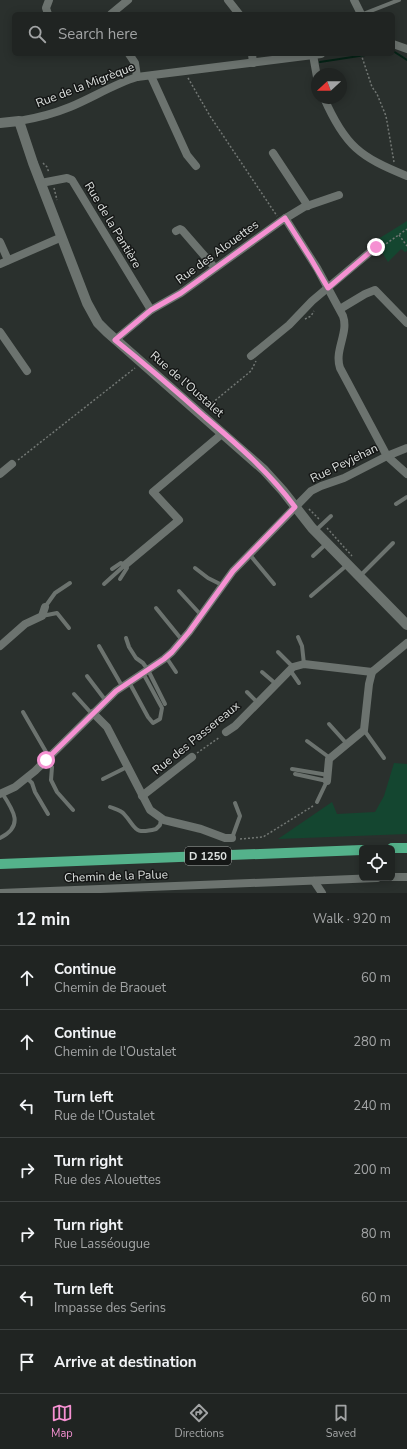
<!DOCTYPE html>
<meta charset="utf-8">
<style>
body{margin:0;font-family:"Nunito Sans",sans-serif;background:#2d302f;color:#f1f3f6}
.controls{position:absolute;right:12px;bottom:12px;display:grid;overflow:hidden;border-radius:6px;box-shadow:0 2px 10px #0003}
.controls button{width:36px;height:36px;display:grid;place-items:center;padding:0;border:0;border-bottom:1px solid #3d4140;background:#202422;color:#f1f3f6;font:20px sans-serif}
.compass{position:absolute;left:311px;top:68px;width:36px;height:36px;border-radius:50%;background:#202422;box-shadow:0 2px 10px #0003;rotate:249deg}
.stop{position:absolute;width:12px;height:12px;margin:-9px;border:3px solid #f591d2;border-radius:50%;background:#fff}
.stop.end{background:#f591d2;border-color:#fff;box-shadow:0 1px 4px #0008}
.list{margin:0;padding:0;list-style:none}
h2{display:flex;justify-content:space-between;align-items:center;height:52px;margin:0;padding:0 16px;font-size:17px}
h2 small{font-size:13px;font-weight:400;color:#a2a4a5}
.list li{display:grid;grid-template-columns:26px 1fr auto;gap:12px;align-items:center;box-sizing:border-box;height:64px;padding:0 16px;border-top:1px solid #3d4140}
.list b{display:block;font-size:15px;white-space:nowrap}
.list p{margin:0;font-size:13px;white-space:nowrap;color:#a2a4a5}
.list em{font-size:13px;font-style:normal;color:#a2a4a5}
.icon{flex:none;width:22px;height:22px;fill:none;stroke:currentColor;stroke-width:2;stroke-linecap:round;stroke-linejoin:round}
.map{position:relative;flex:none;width:407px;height:893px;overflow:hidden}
.search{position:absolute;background:#202422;box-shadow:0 2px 10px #0003;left:12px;right:12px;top:12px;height:44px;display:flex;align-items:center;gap:10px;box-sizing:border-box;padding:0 14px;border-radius:6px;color:#a2a4a5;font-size:15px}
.sheet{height:500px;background:#202422}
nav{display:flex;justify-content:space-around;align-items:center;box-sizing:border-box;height:56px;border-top:1px solid #3d4140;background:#202422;font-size:11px;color:#a2a4a5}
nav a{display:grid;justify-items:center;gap:2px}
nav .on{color:#f591d2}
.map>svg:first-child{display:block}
.green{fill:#144630}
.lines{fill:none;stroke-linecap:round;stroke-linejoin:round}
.stream{stroke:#052316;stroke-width:2}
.path{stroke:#727774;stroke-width:1.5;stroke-dasharray:2 2;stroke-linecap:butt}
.service{stroke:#6c736f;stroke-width:4}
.minor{stroke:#6c736f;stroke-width:8}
.tertiary{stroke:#6c736f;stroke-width:10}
.primary{stroke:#54b28b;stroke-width:10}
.route{stroke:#f591d2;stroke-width:5}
.labels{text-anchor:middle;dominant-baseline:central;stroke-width:3;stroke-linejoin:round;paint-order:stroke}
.shield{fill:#151716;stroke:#a1a4a3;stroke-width:1}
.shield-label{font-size:11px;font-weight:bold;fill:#dde1df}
.street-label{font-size:12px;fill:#dde1df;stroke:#151716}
</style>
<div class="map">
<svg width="407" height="893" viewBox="0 0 407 893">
<rect width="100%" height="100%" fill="#2a302d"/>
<g class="green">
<path d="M407 221V251L405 252 401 249 388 262 375 241Z"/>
<path d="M394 763 407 764V834L278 839 332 802 337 814 375 812 384 796Z"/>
</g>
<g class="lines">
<g class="stream">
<path d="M393 51 407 60"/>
<path d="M320 62 372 54"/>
</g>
<g class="path">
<path d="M361 54 372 87 377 94 386 116 394 162"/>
<path d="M188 78 210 116 277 216"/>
<path d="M43 163 47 167 49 173"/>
<path d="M54 188 57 200"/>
<path d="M399 235 407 246"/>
<path d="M383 246 407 229"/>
<path d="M305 319 311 316 314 311"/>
<path d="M206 408 251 371 256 361"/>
<path d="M18 460 135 368"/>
<path d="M309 509 319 519"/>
<path d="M327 528 352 556"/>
<path d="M197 753 220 737"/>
<path d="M240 839 263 837 313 806"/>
</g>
<g class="service">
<path d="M363 14 399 0"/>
<path d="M396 504 407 497"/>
<path d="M315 531 331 516"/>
<path d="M250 555 274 584"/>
<path d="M313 556 326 544"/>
<path d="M195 568 208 578 222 585"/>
<path d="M112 569 121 563 125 565"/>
<path d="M360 576 393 543"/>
<path d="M120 579 127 568 125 565"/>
<path d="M104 584 125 565"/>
<path d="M179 591 201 615"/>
<path d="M311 596 347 565"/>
<path d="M45 607 55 593 70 583"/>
<path d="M156 608 182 640"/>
<path d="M42 616 57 613 69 628"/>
<path d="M298 637 302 646 304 664"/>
<path d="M126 638 129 647 136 658 143 663 148 670 165 704"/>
<path d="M99 646 122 686"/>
<path d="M278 652 293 667"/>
<path d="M166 657 176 672"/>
<path d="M290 670 299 683"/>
<path d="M262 672 276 684"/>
<path d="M87 676 106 701"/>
<path d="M129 682 148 717 153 723 160 719 162 708 143 673"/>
<path d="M247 692 258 703"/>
<path d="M74 694 92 714"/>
<path d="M23 712 49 757"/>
<path d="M329 724 347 744"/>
<path d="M364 730 384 758"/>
<path d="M307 741 330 758"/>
<path d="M46 760 52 767 51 780 57 792 73 810"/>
<path d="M292 769 328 775"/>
<path d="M295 774 327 781 317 802"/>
<path d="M27 778 32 783 35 792 48 814"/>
<path d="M103 779 127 767"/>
<path d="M110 807C115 809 121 810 124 814 137 828 133 835 156 829L160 825 161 819"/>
<path d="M0 838C24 826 14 811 2 793"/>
<path d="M232 838 240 816 235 803"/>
</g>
<g class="minor">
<path d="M228 0 239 14"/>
<path d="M354 0 361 14"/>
<path d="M48 14 46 8 49 0"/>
<path d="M111 14 128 0"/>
<path d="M393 44 407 49"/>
<path d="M129 54 135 63 137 77"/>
<path d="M252 54 253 63"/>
<path d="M313 55 317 77"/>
<path d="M151 76 187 155 196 166"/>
<path d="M324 98C345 146 360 157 407 176"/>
<path d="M19 121C37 118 53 114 70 107 92 98 114 84 137 77L321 54"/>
<path d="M273 153 308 206"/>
<path d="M41 183 67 178 72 180 151 310"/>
<path d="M285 218 317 268 343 316C349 333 334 350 340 368L387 456 407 474"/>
<path d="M176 231 180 229 182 230 215 268"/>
<path d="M0 242 8 260"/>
<path d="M0 264 62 237"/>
<path d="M340 309 365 294 375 290 407 323"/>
<path d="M0 332 27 371"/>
<path d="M115 340 151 310 181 293 281 221 304 207 339 195"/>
<path d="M251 356 289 325 312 301 376 247"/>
<path d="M0 474 12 464"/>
<path d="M125 565 179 520 153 492 223 433"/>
<path d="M0 646 25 624 42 616 45 607"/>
<path d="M93 713 107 727 150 810 164 820 201 829 225 838H232"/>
<path d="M226 732 235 726 293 667 304 664 372 672 407 643"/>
<path d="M327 781 329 759 364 730 369 684 372 672"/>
<path d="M0 794 15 787 35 771 116 691 164 659 172 652 189 632 233 571 311 491 321 486 344 478 387 456 407 448"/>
<path d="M142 796 192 757"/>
<path d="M392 877H407"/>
<path d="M314 881 322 893"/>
<path d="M0 893 377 878"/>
</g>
<path class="tertiary" d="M0 123 19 121 33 163 87 303 98 323 107 332 264 470 283 491 312 528 407 625"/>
<g class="primary">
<path d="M392 848H407"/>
<path d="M0 864 362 850"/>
</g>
</g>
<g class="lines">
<path class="route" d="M46 760 116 691 164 659 172 652 189 632 233 571 295 507C270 473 238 445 205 417 176 391 146 365 115 340L151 310 181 293 285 218 311 259 328 288 376 247"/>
</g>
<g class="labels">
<rect class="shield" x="185" y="847" width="46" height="18" rx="3"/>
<g class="shield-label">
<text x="208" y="856">D 1250</text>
</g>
<g class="street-label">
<text transform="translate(85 85) rotate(-21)">Rue de la Migrèque</text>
<text transform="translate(113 225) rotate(59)">Rue de la Pantière</text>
<text transform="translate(217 252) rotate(-36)">Rue des Alouettes</text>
<text transform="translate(187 384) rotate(41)">Rue de l'Oustalet</text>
<text transform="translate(344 463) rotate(-26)">Rue Peyjehan</text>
<text transform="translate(196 738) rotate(-39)">Rue des Passereaux</text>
<text transform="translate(116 876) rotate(-2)">Chemin de la Palue</text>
</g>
</g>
</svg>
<div class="controls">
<button><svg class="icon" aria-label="locate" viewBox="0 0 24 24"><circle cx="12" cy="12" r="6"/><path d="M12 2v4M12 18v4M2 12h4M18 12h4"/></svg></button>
</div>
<svg class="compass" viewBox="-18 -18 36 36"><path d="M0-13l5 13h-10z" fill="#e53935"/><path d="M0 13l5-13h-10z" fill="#a2a4a5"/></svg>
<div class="stop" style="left:46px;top:760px"></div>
<div class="stop end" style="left:376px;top:247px"></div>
<div class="search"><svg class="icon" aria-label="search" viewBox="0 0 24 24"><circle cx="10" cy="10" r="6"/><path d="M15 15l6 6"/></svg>Search here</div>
</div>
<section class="sheet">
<h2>12 min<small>Walk · 920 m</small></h2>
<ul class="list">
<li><svg class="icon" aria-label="ahead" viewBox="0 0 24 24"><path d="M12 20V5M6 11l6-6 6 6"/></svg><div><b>Continue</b><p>Chemin de Braouet</p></div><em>60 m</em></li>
<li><svg class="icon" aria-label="ahead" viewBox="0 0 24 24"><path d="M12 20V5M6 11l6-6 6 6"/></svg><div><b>Continue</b><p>Chemin de l'Oustalet</p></div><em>280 m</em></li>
<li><svg class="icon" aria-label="left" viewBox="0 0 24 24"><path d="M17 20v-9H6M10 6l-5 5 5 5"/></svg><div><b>Turn left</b><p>Rue de l'Oustalet</p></div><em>240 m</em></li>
<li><svg class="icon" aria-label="right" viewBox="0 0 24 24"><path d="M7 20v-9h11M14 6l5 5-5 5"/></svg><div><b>Turn right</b><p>Rue des Alouettes</p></div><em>200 m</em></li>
<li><svg class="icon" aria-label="right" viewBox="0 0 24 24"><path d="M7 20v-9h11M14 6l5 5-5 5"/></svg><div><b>Turn right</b><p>Rue Lasséougue</p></div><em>80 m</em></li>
<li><svg class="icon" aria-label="left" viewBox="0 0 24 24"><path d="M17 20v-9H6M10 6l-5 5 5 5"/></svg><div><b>Turn left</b><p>Impasse des Serins</p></div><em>60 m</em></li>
<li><svg class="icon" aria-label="arrive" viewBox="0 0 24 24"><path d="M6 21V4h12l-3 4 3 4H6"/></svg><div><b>Arrive at destination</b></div></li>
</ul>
</section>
<nav>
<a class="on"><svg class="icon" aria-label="map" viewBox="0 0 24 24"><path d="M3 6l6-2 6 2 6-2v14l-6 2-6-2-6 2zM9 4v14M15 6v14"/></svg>Map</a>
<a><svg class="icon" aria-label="directions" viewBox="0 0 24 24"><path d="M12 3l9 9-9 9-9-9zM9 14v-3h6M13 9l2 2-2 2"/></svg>Directions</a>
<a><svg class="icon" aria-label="saved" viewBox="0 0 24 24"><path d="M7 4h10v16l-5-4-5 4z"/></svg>Saved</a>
</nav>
